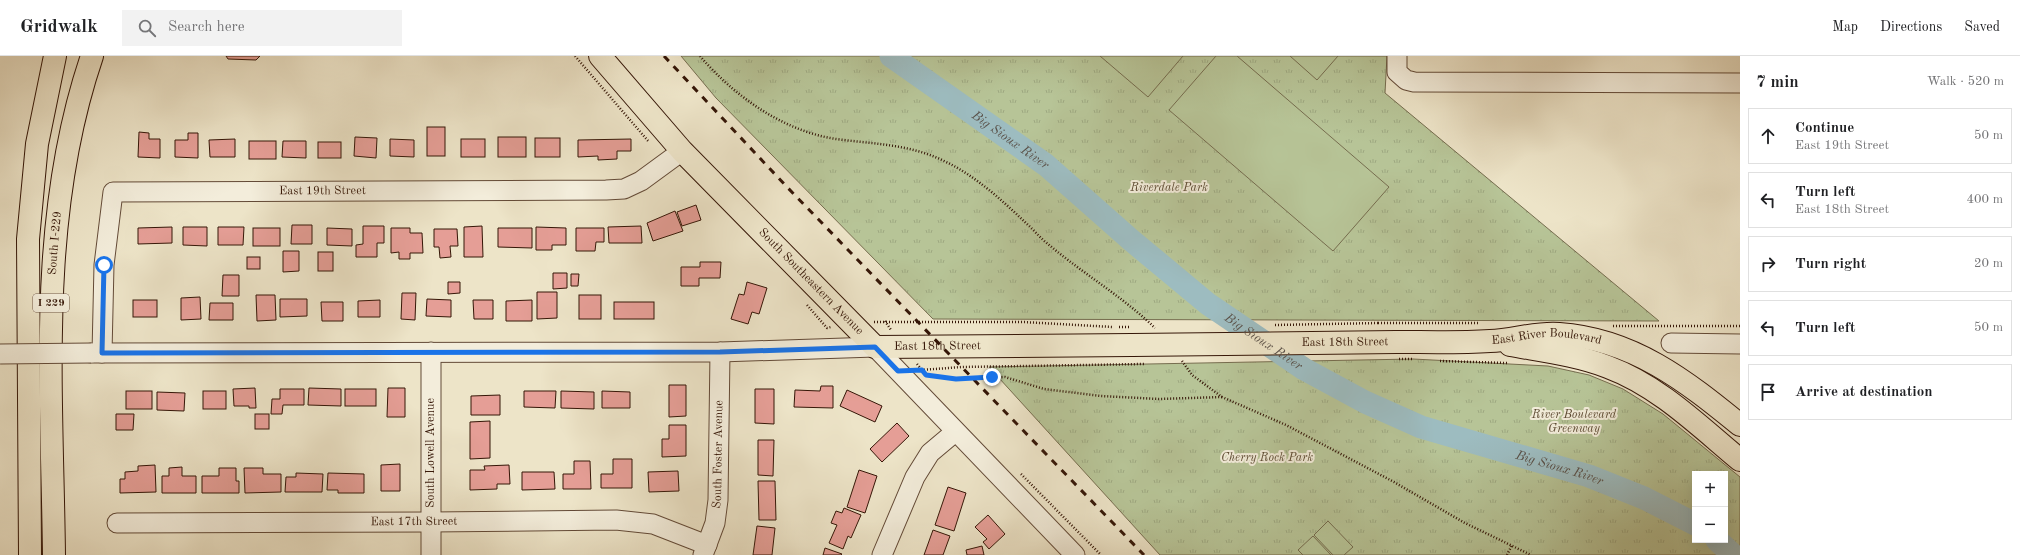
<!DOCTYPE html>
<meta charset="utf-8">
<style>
body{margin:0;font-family:"Old Standard TT",serif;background:#f2f2f2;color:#202124}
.controls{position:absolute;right:12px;bottom:12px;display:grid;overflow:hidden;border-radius:0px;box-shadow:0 4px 16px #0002}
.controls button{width:36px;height:36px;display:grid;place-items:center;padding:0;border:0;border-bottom:1px solid #e0e0e0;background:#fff;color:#202124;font:20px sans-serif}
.stop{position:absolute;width:12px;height:12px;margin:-9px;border:3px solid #1a73e8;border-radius:50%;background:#fff}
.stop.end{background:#1a73e8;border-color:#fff;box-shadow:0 1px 4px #0008}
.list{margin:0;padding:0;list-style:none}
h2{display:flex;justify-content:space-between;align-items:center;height:52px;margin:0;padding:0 16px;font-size:17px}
h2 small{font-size:13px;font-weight:400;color:#757577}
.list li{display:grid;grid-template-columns:26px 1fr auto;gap:12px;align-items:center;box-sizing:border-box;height:56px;margin:0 8px 8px;padding:0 8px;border:1px solid #e0e0e0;border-radius:0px}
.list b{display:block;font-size:15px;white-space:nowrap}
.list p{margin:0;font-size:13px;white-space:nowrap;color:#757577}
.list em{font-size:13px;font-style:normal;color:#757577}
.icon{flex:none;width:22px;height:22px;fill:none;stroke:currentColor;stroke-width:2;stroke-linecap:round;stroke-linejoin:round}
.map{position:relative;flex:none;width:1740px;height:499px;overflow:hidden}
header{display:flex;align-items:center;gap:24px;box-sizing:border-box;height:56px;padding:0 20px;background:#fff;border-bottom:1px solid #e0e0e0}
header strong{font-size:19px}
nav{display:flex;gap:22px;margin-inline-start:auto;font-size:14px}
.search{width:280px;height:36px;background:#f2f2f2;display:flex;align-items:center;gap:10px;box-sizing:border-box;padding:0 14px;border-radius:0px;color:#757577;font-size:15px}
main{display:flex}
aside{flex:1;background:#fff}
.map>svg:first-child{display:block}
.grass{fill:url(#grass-tufts);stroke:#766d4f;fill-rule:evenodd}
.pitch{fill:#b7c497;stroke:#766d4f}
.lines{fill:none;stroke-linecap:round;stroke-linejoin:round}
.river{stroke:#9dbcc0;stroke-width:23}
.building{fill:#e59e96;stroke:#351607}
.minor-casing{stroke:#634a37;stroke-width:21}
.major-casing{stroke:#351607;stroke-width:24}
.highway-casing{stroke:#351607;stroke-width:24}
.path{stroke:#351607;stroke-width:2.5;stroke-dasharray:1 2;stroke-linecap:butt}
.minor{stroke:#f3eddb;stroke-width:19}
.major{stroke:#ede4c8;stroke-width:22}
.highway{stroke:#ede4c8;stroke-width:22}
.rail{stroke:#351607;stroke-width:3;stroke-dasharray:7 7;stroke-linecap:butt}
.minor-bridge-casing{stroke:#634a37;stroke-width:21;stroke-linecap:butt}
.major-bridge-casing{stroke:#351607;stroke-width:24;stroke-linecap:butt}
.path-bridge{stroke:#351607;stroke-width:2.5;stroke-dasharray:1 2;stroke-linecap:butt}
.minor-bridge{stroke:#f3eddb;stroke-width:19}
.major-bridge{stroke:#ede4c8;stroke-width:22}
.route{stroke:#1a73e8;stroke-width:5}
.labels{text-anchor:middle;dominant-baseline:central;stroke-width:4;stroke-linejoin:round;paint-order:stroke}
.shield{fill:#f3eddb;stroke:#6e5647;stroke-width:1}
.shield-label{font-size:11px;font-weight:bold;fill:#351607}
.park-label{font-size:12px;font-style:italic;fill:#5c4a32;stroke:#f3eddb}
.street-label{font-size:12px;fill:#351607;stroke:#f3eddb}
.water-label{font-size:13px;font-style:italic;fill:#595048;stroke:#f3eddb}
</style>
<header>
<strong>Gridwalk</strong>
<div class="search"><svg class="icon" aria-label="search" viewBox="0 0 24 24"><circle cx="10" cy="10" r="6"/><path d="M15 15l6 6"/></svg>Search here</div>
<nav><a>Map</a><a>Directions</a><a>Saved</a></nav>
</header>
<main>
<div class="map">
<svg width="1740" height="499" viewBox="0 0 1740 499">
<defs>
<pattern id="grass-tufts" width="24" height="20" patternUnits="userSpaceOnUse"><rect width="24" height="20" fill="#b7c497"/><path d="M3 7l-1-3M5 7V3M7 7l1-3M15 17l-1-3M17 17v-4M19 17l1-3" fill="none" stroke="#9ea881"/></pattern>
</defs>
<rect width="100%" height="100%" fill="#ede4c8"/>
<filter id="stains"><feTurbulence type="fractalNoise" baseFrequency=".005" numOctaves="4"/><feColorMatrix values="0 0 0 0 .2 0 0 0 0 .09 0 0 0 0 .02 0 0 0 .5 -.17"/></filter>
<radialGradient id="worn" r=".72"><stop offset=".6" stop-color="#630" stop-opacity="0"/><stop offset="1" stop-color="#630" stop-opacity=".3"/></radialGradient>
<g class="grass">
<path d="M681 0H1387L1385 37 1659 265 933 263 716 42Z"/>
<path d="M1413 303 1548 310 1589 319 1623 333 1663 358 1740 421V499H1733L1731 497 1732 499H1160L989 311ZM1695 418H1725V484H1695Z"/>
</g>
<g class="pitch">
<path d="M1100 0H1183L1148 41Z"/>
<path d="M1216 0H1237L1389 131 1333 195 1169 54Z"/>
<path d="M1290 0H1338L1317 24Z"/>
<path d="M1328 465 1353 491 1344 499H1333L1314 479Z"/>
<path d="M1313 480 1331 499H1303L1298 494Z"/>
</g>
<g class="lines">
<g class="river">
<path id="s1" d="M891 0 1046 109 1131 184 1208 248 1304 313 1365 346 1421 371 1589 420 1644 442 1695 468"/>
<path d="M1717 484 1733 499"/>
</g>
</g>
<g class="building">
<path d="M226 0H260L256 4 228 3Z"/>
<rect x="427" y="71" width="18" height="29"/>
<path d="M139 76 149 77V83H160V102L138 101Z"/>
<path d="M188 77H198V102L175 101V84H188Z"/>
<path d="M355 81 377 82 376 102 354 100Z"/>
<rect x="498" y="81" width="28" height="20"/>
<rect x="535" y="82" width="25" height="19"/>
<path d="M235 83V101H210L209 84Z"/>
<path d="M390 83 414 84V101L390 100Z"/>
<rect x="461" y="83" width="24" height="18"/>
<path d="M631 83V95H617V103L598 104V100L578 101V84Z"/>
<rect x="249" y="85" width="27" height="18"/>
<path d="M283 85H306V102L282 101Z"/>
<rect x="318" y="86" width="23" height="16"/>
<path d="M696 149 701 164 682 170 677 156Z"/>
<path d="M675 155 683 175 653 185 647 167Z"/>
<path d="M292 169H312V188H291Z"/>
<path d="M363 170H384V187H377V201H356V189L363 188Z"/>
<path d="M482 170 483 201H464V171Z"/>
<path d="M641 170 642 187H609L608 171Z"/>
<path d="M172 171V187L138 188V172Z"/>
<path d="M183 171H207V190L183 189Z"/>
<path d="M218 171H244L243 189H218Z"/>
<path d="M536 171 566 172V189H552V194H536Z"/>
<rect x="253" y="172" width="27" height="18"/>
<path d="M327 172 352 173V190L327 189Z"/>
<path d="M391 172H410V177H422L423 197H410V203H399V196L391 197Z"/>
<path d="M498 172H532V192L498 191Z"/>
<path d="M576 172H604V186H596L595 195H576Z"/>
<path d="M434 173H457L458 190H450L451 201 440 202 439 191H434Z"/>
<path d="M283 195H299V215L283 216Z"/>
<rect x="318" y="196" width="15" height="19"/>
<rect x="247" y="201" width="13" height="12"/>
<path d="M700 206H721L720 222H699V230H681V211H700Z"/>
<path d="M553 217H567V232L553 233Z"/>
<path d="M571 218H579L578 230H571Z"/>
<path d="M223 219H239V240H222Z"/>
<path d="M448 226H460V237L448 238Z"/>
<path d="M747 226 767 232 759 258 752 256 748 268 731 263 739 238 744 239Z"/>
<path d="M537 236H557V262L537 263Z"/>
<path d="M402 237H416L415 264 401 263Z"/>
<path d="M256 239H275L276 264 257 265Z"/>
<rect x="579" y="239" width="22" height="24"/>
<path d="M200 241 201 263 181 264V242Z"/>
<path d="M280 243H307V260L280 261Z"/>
<path d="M427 243 451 244V261L426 260Z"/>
<rect x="133" y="244" width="24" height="17"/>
<path d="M380 244V261H358V245Z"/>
<path d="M473 244H493V263H474Z"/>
<path d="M532 244V265H506V245Z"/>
<path d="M321 246H343V265H322Z"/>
<rect x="614" y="246" width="40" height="17"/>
<path d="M210 247H233V264H209Z"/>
<path d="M669 329H686V360L669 361Z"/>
<path d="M821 330H833V352L794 351 795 334 820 335Z"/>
<path d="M255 332 256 352H249V350H234L233 333Z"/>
<path d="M309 332 341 333V350L308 349Z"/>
<path d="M388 332H405V361H387Z"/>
<path d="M280 333H304V349H283L282 358H271L272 343H280Z"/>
<rect x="345" y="333" width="31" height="17"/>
<path d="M755 333H774V368L755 367Z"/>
<path d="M847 334 882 350 875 366 840 350Z"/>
<rect x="126" y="335" width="26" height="18"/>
<rect x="203" y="335" width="23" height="18"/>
<path d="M524 335H556L555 352 524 351Z"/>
<path d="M561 335 594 336V353L561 352Z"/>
<path d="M602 335 630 336V352H602Z"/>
<path d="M157 336 185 337 184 355 157 354Z"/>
<path d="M500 339V359H471V340Z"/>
<path d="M116 358H134L133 374H116Z"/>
<rect x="255" y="358" width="14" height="15"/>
<path d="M490 365V402L470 403V366Z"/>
<path d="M897 367 909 380 882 406 870 393Z"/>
<path d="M669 369H686V400L662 401V383H669Z"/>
<path d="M758 384H774L773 420 758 419Z"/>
<path d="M613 403H632V432H601V418H613Z"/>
<path d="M574 405H590L591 433H563V418H574Z"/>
<path d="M400 408V435H381V409Z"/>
<path d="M155 409 156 436 120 437V423H125V416L138 415V410Z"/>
<path d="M509 409 510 428H497V433L470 434V414H485L484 410Z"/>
<path d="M182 411V420H196V437H162V420H169V412Z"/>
<path d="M219 412H236V425H239V437H202V420H219Z"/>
<path d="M244 412H263V418H281V436L245 437Z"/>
<path d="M859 414 877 420 865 457 847 451Z"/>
<path d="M678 415 679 435 649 436 648 416Z"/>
<path d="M522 416H554L555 433 522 434Z"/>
<path d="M296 417 323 418 322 436H285L286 421H296Z"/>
<path d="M328 417 364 418V437H338V434H327Z"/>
<path d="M758 425H775L776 464H759Z"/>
<path d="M948 431 966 437 954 475 935 469Z"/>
<path d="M844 452 861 459 851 482 848 480 843 493 829 487 837 469 831 467 836 455 842 457Z"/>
<path d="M988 459 1005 478 989 493 983 486 987 483 975 471Z"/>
<path d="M757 470 775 472 772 499H753Z"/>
<path d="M933 474 950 480 943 499H924Z"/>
<path d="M982 490 984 499H967L966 494Z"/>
<path d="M825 492 842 498 841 499H823Z"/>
</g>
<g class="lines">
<defs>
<g id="minor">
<path d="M1397 0V16L1406 24 1414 26 1740 27"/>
<path d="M1671 287 1740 288"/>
<path d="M91 297 720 296 875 291 1075 499"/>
<path id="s2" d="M102 297 104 209 113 136 606 134 624 133 641 125 682 95"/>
<path id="s3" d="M117 467 431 466 616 464 653 468 707 489"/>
<path d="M431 499V296"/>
<path id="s4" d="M703 499 715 467 718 444 720 296"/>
<path d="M882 499 915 421 930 397 955 376"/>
</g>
<g id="major">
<path id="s5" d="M600 0 682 95 875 291 1132 289"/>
<path id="s6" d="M1396 286C1427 286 1459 287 1490 285 1514 284 1536 276 1559 278 1633 283 1686 325 1740 369"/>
<path d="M1510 289C1543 295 1577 299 1608 311 1659 330 1699 370 1740 404"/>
</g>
<g id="highway">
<path d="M30 499 28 183 37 88 55 0"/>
<path id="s7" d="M54 499C52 332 37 161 92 0"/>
</g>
</defs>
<use href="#minor" class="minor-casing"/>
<use href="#major" class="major-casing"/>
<use href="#highway" class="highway-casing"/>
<g class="path">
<path d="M575 0 649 86"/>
<path d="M700 0C734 40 783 75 836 83 873 88 908 88 942 104 975 119 1003 145 1028 169 1035 175 1041 183 1048 188 1082 217 1122 240 1155 272"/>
<path d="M807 249 827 272 831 271"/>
<path d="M885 265 891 274"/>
<path d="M874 266H1023L1113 271"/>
<path d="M1378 267H1480"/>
<path d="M1613 270H1740"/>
<path d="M1182 305 1192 319 1222 341 1286 369 1394 426 1465 467 1531 499"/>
<path d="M1440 305 1507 307"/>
<path d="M917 308 926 319 956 323 1005 321 1044 333 1101 340 1159 343 1222 341"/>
<path d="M921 314 962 311 1144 308"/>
<path d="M1021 418 1101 499"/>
<path d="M1507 499 1512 489"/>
</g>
<use href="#minor" class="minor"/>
<use href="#major" class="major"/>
<use href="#highway" class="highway"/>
<path class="rail" d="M664 0 787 131 1144 499"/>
<defs>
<path id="minor-bridge" d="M0 298 91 297"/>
<g id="major-bridge">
<path id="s8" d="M1132 289 1396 286"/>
</g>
</defs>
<use href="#minor-bridge" class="minor-bridge-casing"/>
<use href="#major-bridge" class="major-bridge-casing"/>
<g class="path-bridge">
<path d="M1275 269 1378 267"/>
<path d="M1119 271H1130"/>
<path d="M1399 303H1413"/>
</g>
<use href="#minor-bridge" class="minor-bridge"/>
<use href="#major-bridge" class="major-bridge"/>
</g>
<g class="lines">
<path class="route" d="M104 209 102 297 720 296 875 291 898 315 922 314 926 319 956 323 992 321"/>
</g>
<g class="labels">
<rect class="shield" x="33" y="238" width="36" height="18" rx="3"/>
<g class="shield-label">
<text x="51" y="247">I 229</text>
</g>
<g class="park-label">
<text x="1169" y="132">Riverdale Park</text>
<text x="1574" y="359">River Boulevard<tspan x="1574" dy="14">Greenway</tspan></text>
<text x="1267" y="402">Cherry Rock Park</text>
</g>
<g class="street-label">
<text stroke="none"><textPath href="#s2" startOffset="371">East 19th Street</textPath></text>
<text stroke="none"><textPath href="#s7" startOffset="312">South I-229</textPath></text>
<text stroke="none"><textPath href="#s5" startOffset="309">South Southeastern Avenue</textPath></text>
<text stroke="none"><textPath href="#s8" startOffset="213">East 18th Street</textPath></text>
<text stroke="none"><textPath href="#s6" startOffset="151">East River Boulevard</textPath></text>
<text stroke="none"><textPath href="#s5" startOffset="463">East 18th Street</textPath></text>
<text transform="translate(431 397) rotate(-90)">South Lowell Avenue</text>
<text stroke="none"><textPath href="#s4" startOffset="103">South Foster Avenue</textPath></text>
<text stroke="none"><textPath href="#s3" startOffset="297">East 17th Street</textPath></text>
</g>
<g class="water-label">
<text stroke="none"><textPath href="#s1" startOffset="146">Big Sioux River</textPath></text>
<text stroke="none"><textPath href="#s1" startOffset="470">Big Sioux River</textPath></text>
<text stroke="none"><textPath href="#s1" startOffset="794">Big Sioux River</textPath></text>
</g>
</g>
<rect width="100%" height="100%" filter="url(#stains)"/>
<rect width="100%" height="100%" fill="url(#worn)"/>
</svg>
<div class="controls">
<button>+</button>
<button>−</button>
</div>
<div class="stop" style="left:104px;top:209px"></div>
<div class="stop end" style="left:992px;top:321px"></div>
</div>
<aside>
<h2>7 min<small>Walk · 520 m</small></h2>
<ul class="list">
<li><svg class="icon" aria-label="ahead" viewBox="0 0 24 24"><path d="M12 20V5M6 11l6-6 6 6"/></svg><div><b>Continue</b><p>East 19th Street</p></div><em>50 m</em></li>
<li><svg class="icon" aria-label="left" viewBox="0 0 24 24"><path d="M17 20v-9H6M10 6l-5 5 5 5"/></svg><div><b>Turn left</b><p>East 18th Street</p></div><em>400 m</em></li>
<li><svg class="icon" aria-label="right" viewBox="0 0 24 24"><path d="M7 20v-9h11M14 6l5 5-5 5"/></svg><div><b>Turn right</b></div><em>20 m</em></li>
<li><svg class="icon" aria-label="left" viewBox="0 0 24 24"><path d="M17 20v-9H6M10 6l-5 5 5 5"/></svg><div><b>Turn left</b></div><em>50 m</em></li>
<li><svg class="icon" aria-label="arrive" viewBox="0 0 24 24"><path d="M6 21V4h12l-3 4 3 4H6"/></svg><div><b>Arrive at destination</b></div></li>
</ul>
</aside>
</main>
